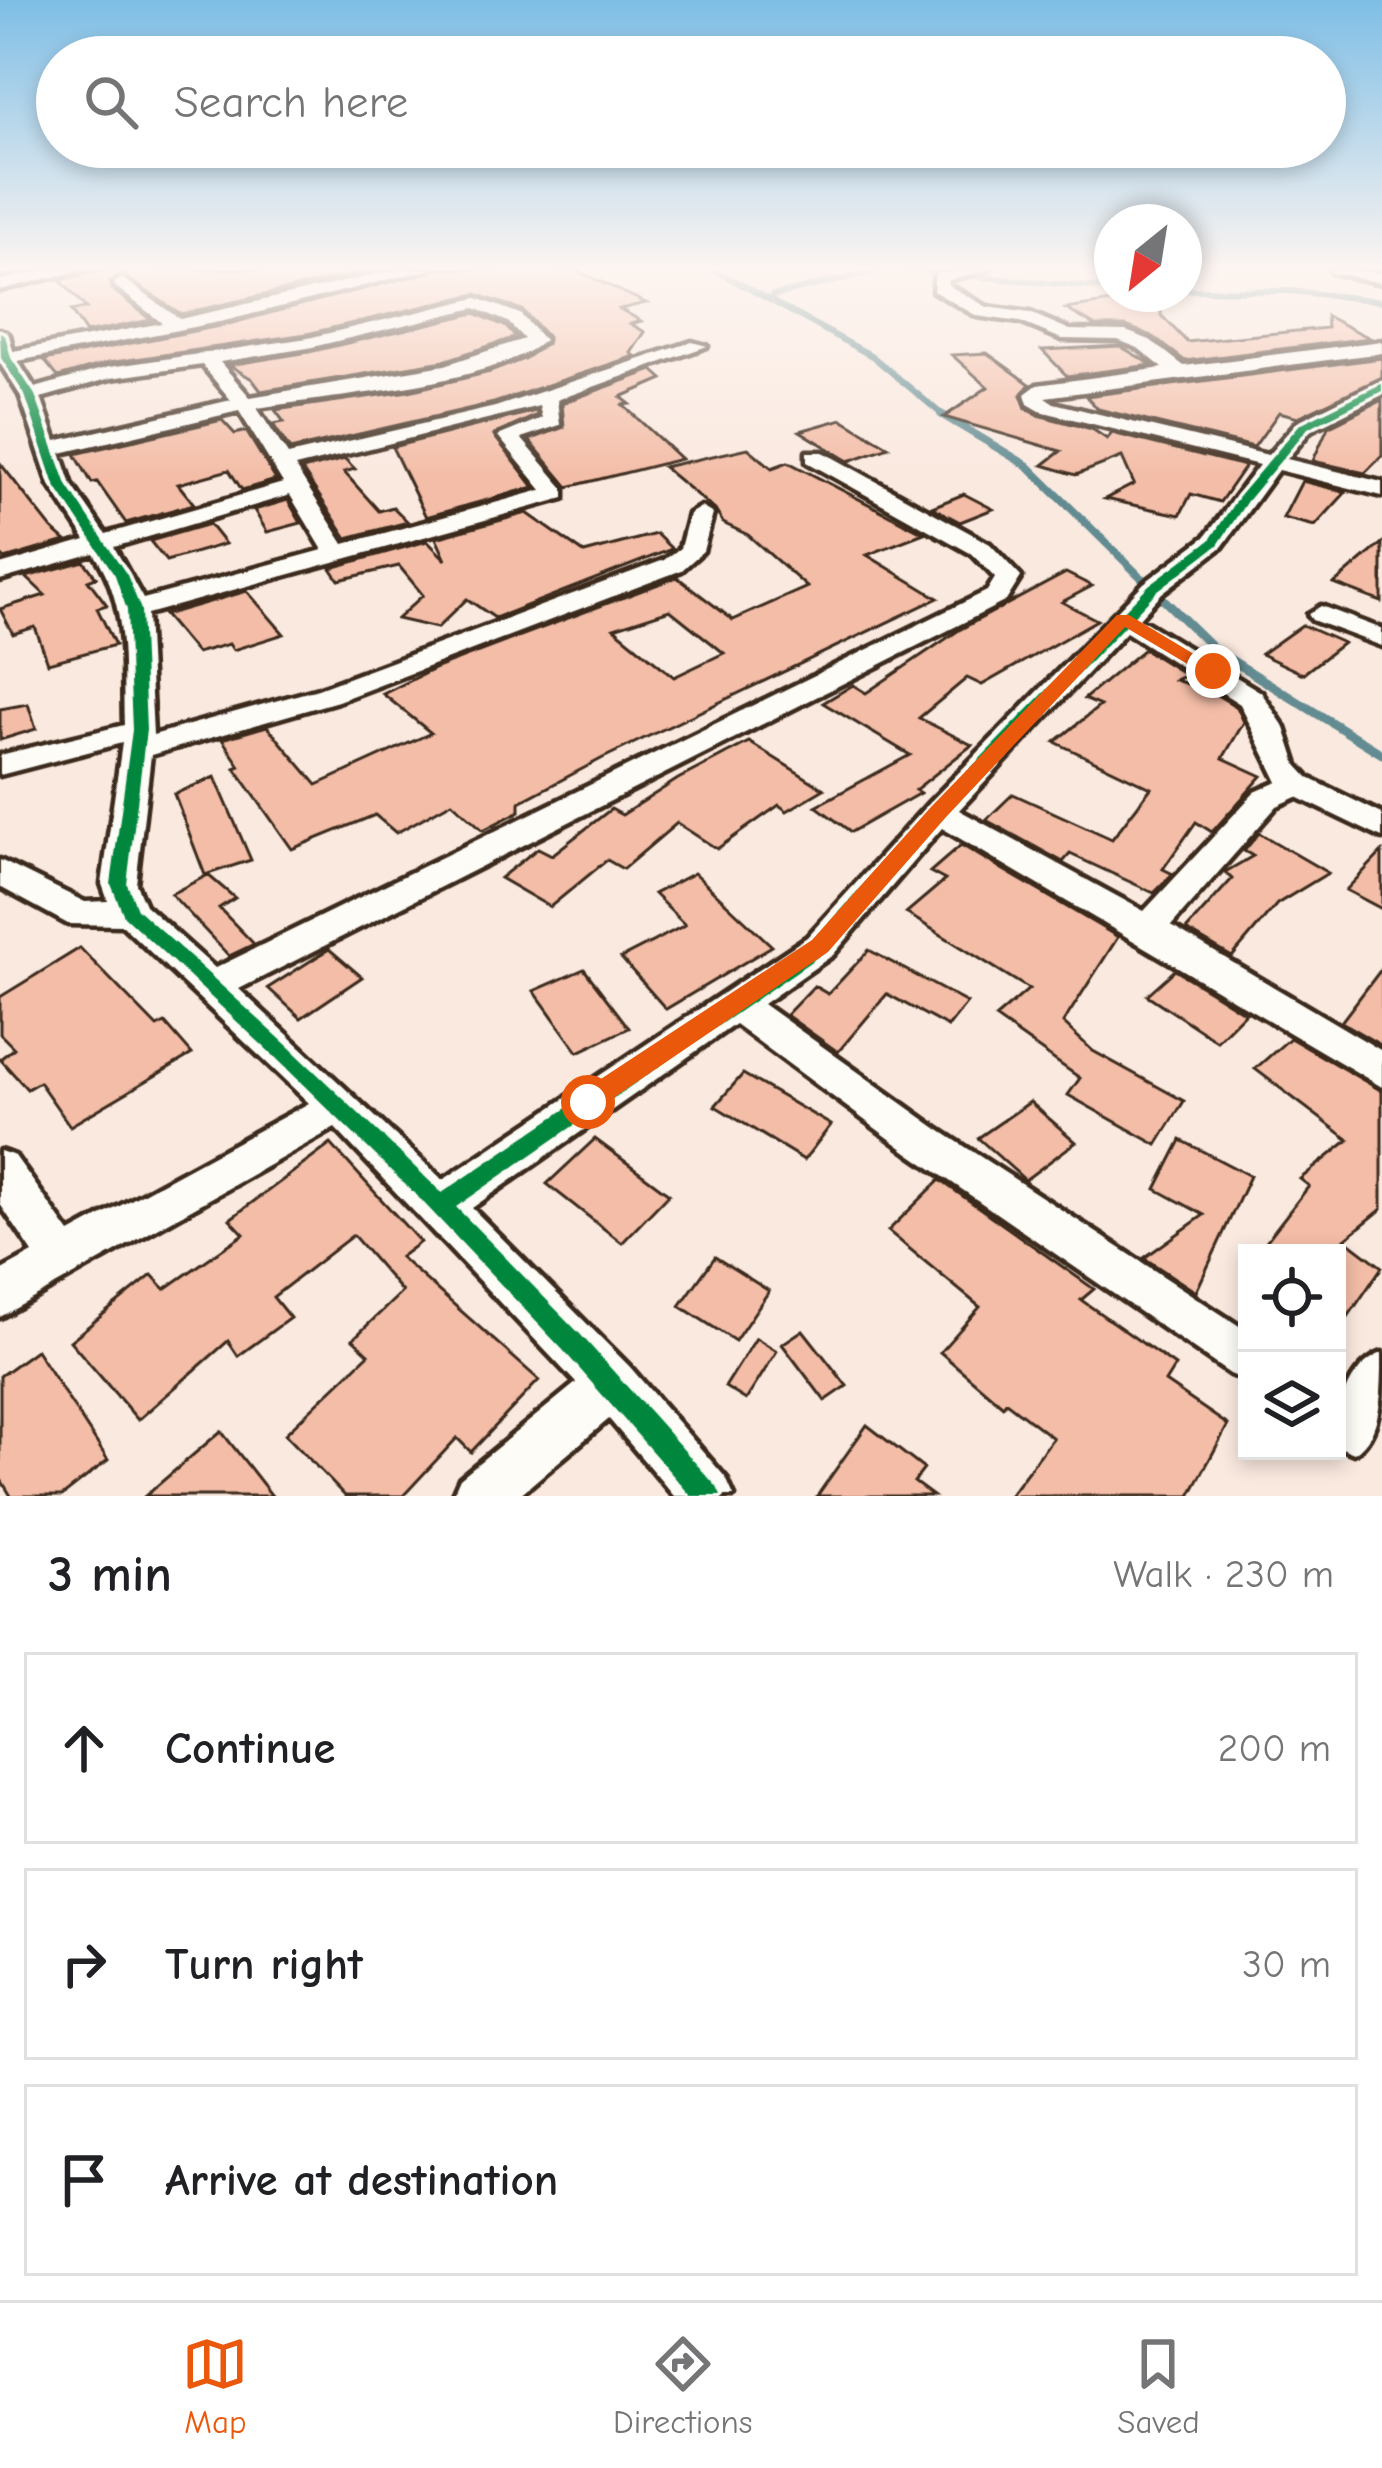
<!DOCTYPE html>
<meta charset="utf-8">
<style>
body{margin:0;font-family:"Comic Neue",sans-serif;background:#f2f2f2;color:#202124}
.controls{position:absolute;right:36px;bottom:36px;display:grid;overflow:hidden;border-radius:0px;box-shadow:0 6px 18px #0003}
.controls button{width:108px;height:108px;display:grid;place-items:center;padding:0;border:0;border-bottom:3px solid #e0e0e0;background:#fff;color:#202124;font:60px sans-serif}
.compass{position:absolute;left:1094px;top:204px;width:108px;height:108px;border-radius:50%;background:#fff;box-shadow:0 6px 18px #0003;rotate:210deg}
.stop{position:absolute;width:36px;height:36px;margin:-27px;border:9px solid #ea580c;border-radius:50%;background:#fff}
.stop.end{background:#ea580c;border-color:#fff;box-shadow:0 3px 12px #0008}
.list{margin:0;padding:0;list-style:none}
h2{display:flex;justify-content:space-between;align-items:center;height:156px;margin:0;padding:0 48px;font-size:51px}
h2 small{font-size:39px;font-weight:400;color:#757577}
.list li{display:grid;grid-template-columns:78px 1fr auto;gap:36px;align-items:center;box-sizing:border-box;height:192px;margin:0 24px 24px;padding:0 24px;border:3px solid #e0e0e0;border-radius:0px}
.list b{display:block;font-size:45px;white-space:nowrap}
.list em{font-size:39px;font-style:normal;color:#757577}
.icon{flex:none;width:66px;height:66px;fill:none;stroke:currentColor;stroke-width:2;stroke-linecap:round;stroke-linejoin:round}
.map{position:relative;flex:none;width:1382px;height:1496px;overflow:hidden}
.search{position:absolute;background:#fff;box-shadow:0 6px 18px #0003;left:36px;right:36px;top:36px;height:132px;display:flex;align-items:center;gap:30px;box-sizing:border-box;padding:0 42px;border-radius:66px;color:#757577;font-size:45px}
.sheet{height:804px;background:#fff}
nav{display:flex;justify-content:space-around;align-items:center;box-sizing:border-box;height:168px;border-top:3px solid #e0e0e0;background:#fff;font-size:33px;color:#757577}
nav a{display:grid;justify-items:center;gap:6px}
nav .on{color:#ea580c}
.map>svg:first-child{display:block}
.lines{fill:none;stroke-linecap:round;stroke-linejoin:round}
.stream-far2{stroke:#648c92;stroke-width:6}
.stream-far1{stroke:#648c92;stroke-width:8}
.stream{stroke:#648c92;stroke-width:9}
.building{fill:#f3bda7;stroke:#3b2a1e;stroke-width:3;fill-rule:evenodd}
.minor-casing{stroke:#3b2a1e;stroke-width:9}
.minor{fill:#fdfcf7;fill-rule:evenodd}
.cycleway-casing{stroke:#fdfcf7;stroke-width:7}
.cycleway{fill:#00873e;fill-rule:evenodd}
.route{fill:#ea580c}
</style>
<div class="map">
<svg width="1382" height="1496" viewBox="0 0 1382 1496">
<rect width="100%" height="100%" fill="#fae9df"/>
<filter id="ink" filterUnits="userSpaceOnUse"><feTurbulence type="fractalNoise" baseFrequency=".00833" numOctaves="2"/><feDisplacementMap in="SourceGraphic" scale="24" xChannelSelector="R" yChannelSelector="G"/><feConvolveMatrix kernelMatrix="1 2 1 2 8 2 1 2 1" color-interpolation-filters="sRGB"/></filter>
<g filter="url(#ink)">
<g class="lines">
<g class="stream-far2">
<path d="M713 269 872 356 945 417"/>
<path d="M898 269 1112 289"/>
<path d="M1184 290 1291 291 1382 301"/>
<path d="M772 296 884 269"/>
</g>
<path class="stream-far1" d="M941 414 1028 466 1165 601"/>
<path class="stream" d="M1162 598 1215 650 1382 754"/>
</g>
<g class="building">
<path d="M108 269H378L181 314 120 274 110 282 112 289 151 320 86 333 71 311 86 308 60 280Z"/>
<path d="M434 269H573L646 303 620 309 641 321 631 324 645 332 631 353 635 356 494 403 290 450 273 424 284 422 275 410 409 391 490 372 524 359 546 344 547 337 522 310 476 294 307 334 108 363 58 377 44 360 225 325Z"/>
<path d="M1163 294 1161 315 1187 342 1327 328 1326 316 1370 338 1185 361 1152 336 1126 326H1096L1066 309Z"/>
<path d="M475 313 505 326 516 337 444 361 261 391 252 379 229 365 309 352Z"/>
<path d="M1120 346 1152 365 1067 376 1042 350Z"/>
<path d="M987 353 1030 384 1021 395 1026 408 1038 415 1092 429 1107 439 1112 433 1245 466 1220 502 1191 494 1180 515 1105 499 1134 484 1122 457 1076 475 1043 465 1061 451 944 417 988 387 952 355Z"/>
<path d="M1382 358V377L1298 417 1279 412 1254 447 1098 409 1086 396Z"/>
<path d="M653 370 663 379 621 397 630 404 623 405 681 459 568 487 529 440 564 427 562 403Z"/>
<path d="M1382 400V456L1365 473 1313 461 1328 427Z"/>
<path d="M536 411 537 415 494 435 534 487 426 517 392 447Z"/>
<path d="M842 419 889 447 849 461 800 431Z"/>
<path d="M222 420 235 434 246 431 276 480 242 490 229 470 178 484 194 504 126 523 97 482 92 483 75 454Z"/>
<path d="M748 448 772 468 788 462 924 533 867 555 938 598 603 758 520 802V811L483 830 452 802 396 833 375 815 292 849 235 768 240 766 222 739 267 726 317 785 431 733 383 694 436 668 677 577 733 620 807 587 748 535 723 523 715 510 663 467ZM670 610 724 653 674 677 614 628Z"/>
<path d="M345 459 355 469 344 472 379 511 393 507 408 522 347 538 302 470Z"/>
<path d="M0 463 52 529 66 541 5 559 0 554Z"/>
<path d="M1302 481 1346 492 1315 526 1283 518Z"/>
<path d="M964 494 993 509 960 522 932 507Z"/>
<path d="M288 500 301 523 267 532 254 510Z"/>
<path d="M527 513 584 553 656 534 672 549 495 618 467 599 437 628 397 619 423 595 399 566 339 580 331 568 427 541 446 560 436 538Z"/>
<path d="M209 524 225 544 166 561 150 541Z"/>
<path d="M1382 543V602L1334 584Z"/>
<path d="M84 561 96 577 88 580 107 605 97 608 115 645 48 663 35 627 13 634 0 609 45 595 26 577Z"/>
<path d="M1066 573 1092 586 1062 602 1097 620 982 685 967 678 919 718 972 745 915 790 920 793 851 832 816 806 910 755 823 703 853 685 866 693 959 630Z"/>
<path d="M247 591 284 634 233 650 229 644 196 653 164 615Z"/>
<path d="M1302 625 1343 643 1303 674 1261 654Z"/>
<path d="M1144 649 1186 675 1175 680 1212 692 1237 707 1244 722 1223 758 1262 776 1212 832 1196 822 1163 869 1173 874 1154 893 1070 854 1063 862 986 820 1013 794 1112 839 1151 788 1055 742 1100 706 1084 699Z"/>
<path d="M28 704 36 729 0 740V709Z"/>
<path d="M749 742 824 789 787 811 779 805 717 849 677 823 623 869 607 860 550 907 500 878 538 848 552 855 611 809 622 815 678 779Z"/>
<path d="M215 777 251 860 205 875 174 794Z"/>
<path d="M1259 833 1328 873 1277 904 1232 957 1186 930 1232 879 1225 872 1253 856 1244 851Z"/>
<path d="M961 845 1118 937 1063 1023 1093 1051 1184 1101 1157 1145 1068 1095 1080 1078 995 1018 1029 989 906 913 945 880 930 872Z"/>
<path d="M1382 852V909L1346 890Z"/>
<path d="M694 873 772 946 666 1009 621 958 685 925 654 894Z"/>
<path d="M208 875 235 898 219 908 254 944 229 956 171 894Z"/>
<path d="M80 948 157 1027 165 1023 192 1054 70 1126 39 1082 27 1089 0 1059 14 1048 0 1034V997Z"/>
<path d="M329 949 362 977 301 1018 268 988Z"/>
<path d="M869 950 967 1003 948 1027 887 994 838 1052 786 1015 814 986 828 994Z"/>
<path d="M1382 968V1046L1341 1022Z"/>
<path d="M584 969 629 1028 578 1052 534 991Z"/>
<path d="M1175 970 1210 991 1245 1013 1217 1041 1147 995Z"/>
<path d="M1290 1038 1382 1091V1209L1345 1239 1382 1267 1337 1333V1253H1257L1309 1186 1300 1179 1349 1140 1255 1069Z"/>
<path d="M743 1074 831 1125 804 1160 715 1106Z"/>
<path d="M1030 1102 1076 1142 1025 1180 978 1138Z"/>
<path d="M595 1139 669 1194 622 1243 547 1184Z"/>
<path d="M1181 1140 1250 1176 1196 1292 1144 1258 1204 1215 1156 1189Z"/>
<path d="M331 1144 420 1242 400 1257 539 1380 471 1452 457 1438 403 1496H345L285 1434 369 1354 353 1339 402 1292 353 1235 273 1297 290 1318 238 1356 228 1341 138 1420 70 1341 152 1275 165 1289 244 1234 230 1219Z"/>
<path d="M940 1180 1094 1289 1081 1300 1175 1366 1165 1382 1228 1425 1190 1496H1009L1053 1438 1006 1402 1003 1406 940 1352 980 1307 888 1231Z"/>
<path d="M715 1257 769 1291 735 1341 680 1306Z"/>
<path d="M803 1330 847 1386 825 1401 782 1344Z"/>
<path d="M756 1338 777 1351 746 1400 725 1387Z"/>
<path d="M36 1350 108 1460 62 1496H11L0 1478V1376Z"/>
<path d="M867 1425 924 1469 914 1482 933 1496H817Z"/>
<path d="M221 1431 272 1496H145Z"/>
</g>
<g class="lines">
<defs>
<g id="minor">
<path d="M53 269H86L0 290V280Z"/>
<path d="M400 269H430L224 321 18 361 35 388 109 367 308 338 477 298 520 314 544 340C498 384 324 397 257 408L288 455 495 407 692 342 707 346 557 400 560 425 521 438 564 488V498L147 614 153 735 318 689 664 560 680 548 689 514 701 507 713 514 703 551 682 570 338 701 151 755 136 884 145 905 215 968 987 591 995 578 972 554 807 462V452H823L990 544 1021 577 1006 601 239 989 443 1180 807 937 927 805 1144 583 1205 537 1259 465 1040 411 1028 404 1025 394 1037 385 1163 368 1138 348 1118 340 1062 339 1020 322 977 316 933 291 935 274 989 269 949 280 948 285 987 307 1030 313 1070 330 1126 331 1150 340 1184 366 1382 341V353L1045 397 1054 403 1268 455 1297 422 1382 381V395L1311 430 1287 459 1382 482V496L1278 470 1222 547 1162 593 1139 618 1261 692 1285 728 1297 765 1309 778 1382 814V838L1297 797 1277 806 1171 926 1382 1051V1087L942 828 833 955 763 1004 938 1129 1247 1331V1381L1230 1374 909 1153 735 1024 472 1208 630 1367 726 1478 734 1496H674L609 1419 518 1496H452L460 1478 576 1383 335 1128 0 1317V1271L33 1253 0 1204V1151L15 1156 70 1233 309 1103 122 925 68 924 0 887V860L85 902 108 901 102 884 122 743 0 775V755L124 725C122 664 129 606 94 553L0 580V565L86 540 50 485 20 395 0 363V330L9 335 13 351 162 323 116 287 114 283 122 278 180 319ZM475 308 508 322 524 339 445 365 250 397 220 362 308 348ZM202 365 231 400 56 441 41 398 111 378ZM539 406 542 418 498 436 542 490 344 544 295 467ZM239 411 283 483 106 534 72 485 61 453ZM290 495 323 550 143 599 114 547ZM1126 632 1240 704 1278 782 1255 792 1144 911 959 810Z"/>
<path d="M1329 269 1382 273V283L1331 272Z"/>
<path d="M1321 606 1382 629V646L1312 620 1308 614Z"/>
<path d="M1382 1353C1382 1390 1382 1436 1354 1453L1337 1446C1337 1410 1346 1368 1382 1353Z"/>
</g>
</defs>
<use href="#minor" class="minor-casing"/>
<use href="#minor" class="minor"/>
<defs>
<path id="cycleway" d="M0 332 5 335 11 358 35 395 67 485 127 575 141 610 146 730 127 884 137 909 288 1046 442 1193 814 941 932 808 1149 585 1210 540 1238 497 1300 424 1379 385 1382 384V391L1308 428 1247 501 1218 545 1157 591 944 816 826 951 456 1207 580 1334 717 1487 721 1496H691L563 1350 422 1201 275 1057 124 916 111 884 132 730 127 610 115 575 55 485 25 395 1 358Z"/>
</defs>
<use href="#cycleway" class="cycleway-casing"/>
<use href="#cycleway" class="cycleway"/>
</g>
</g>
<linearGradient id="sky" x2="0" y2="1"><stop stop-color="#7ebee5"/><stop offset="0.56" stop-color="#fdf5f1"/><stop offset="1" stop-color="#fdf5f1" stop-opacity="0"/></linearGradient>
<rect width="1382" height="479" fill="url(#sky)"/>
<path class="route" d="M1117 615H1129L1222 671 1206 675 1125 627 946 817 828 952 597 1109H578L575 1102 578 1094 812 940 931 807Z"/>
</svg>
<div class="controls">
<button><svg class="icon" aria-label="locate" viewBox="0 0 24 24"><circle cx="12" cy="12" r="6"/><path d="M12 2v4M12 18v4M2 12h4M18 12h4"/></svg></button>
<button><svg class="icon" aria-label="layers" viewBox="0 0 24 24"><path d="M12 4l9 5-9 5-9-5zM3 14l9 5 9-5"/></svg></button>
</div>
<svg class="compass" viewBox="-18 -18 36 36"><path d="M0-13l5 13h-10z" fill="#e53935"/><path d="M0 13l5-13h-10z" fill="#757577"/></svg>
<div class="stop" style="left:588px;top:1102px"></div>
<div class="stop end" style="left:1213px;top:671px"></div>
<div class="search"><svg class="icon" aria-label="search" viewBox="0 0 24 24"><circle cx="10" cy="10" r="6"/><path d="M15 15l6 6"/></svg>Search here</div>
</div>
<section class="sheet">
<h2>3 min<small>Walk · 230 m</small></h2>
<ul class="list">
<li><svg class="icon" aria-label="ahead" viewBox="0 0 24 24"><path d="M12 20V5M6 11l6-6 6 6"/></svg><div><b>Continue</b></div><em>200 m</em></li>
<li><svg class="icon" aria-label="right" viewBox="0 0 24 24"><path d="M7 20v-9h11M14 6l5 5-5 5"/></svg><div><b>Turn right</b></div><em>30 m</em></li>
<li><svg class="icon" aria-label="arrive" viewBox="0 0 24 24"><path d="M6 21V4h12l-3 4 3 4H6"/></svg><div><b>Arrive at destination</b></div></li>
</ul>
</section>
<nav>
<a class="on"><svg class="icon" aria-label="map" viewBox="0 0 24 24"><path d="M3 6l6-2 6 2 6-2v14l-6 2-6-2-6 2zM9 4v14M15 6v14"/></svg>Map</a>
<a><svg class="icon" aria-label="directions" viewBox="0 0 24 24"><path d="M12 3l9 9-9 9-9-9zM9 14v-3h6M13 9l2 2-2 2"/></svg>Directions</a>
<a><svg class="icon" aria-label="saved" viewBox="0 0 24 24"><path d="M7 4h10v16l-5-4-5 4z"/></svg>Saved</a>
</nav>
